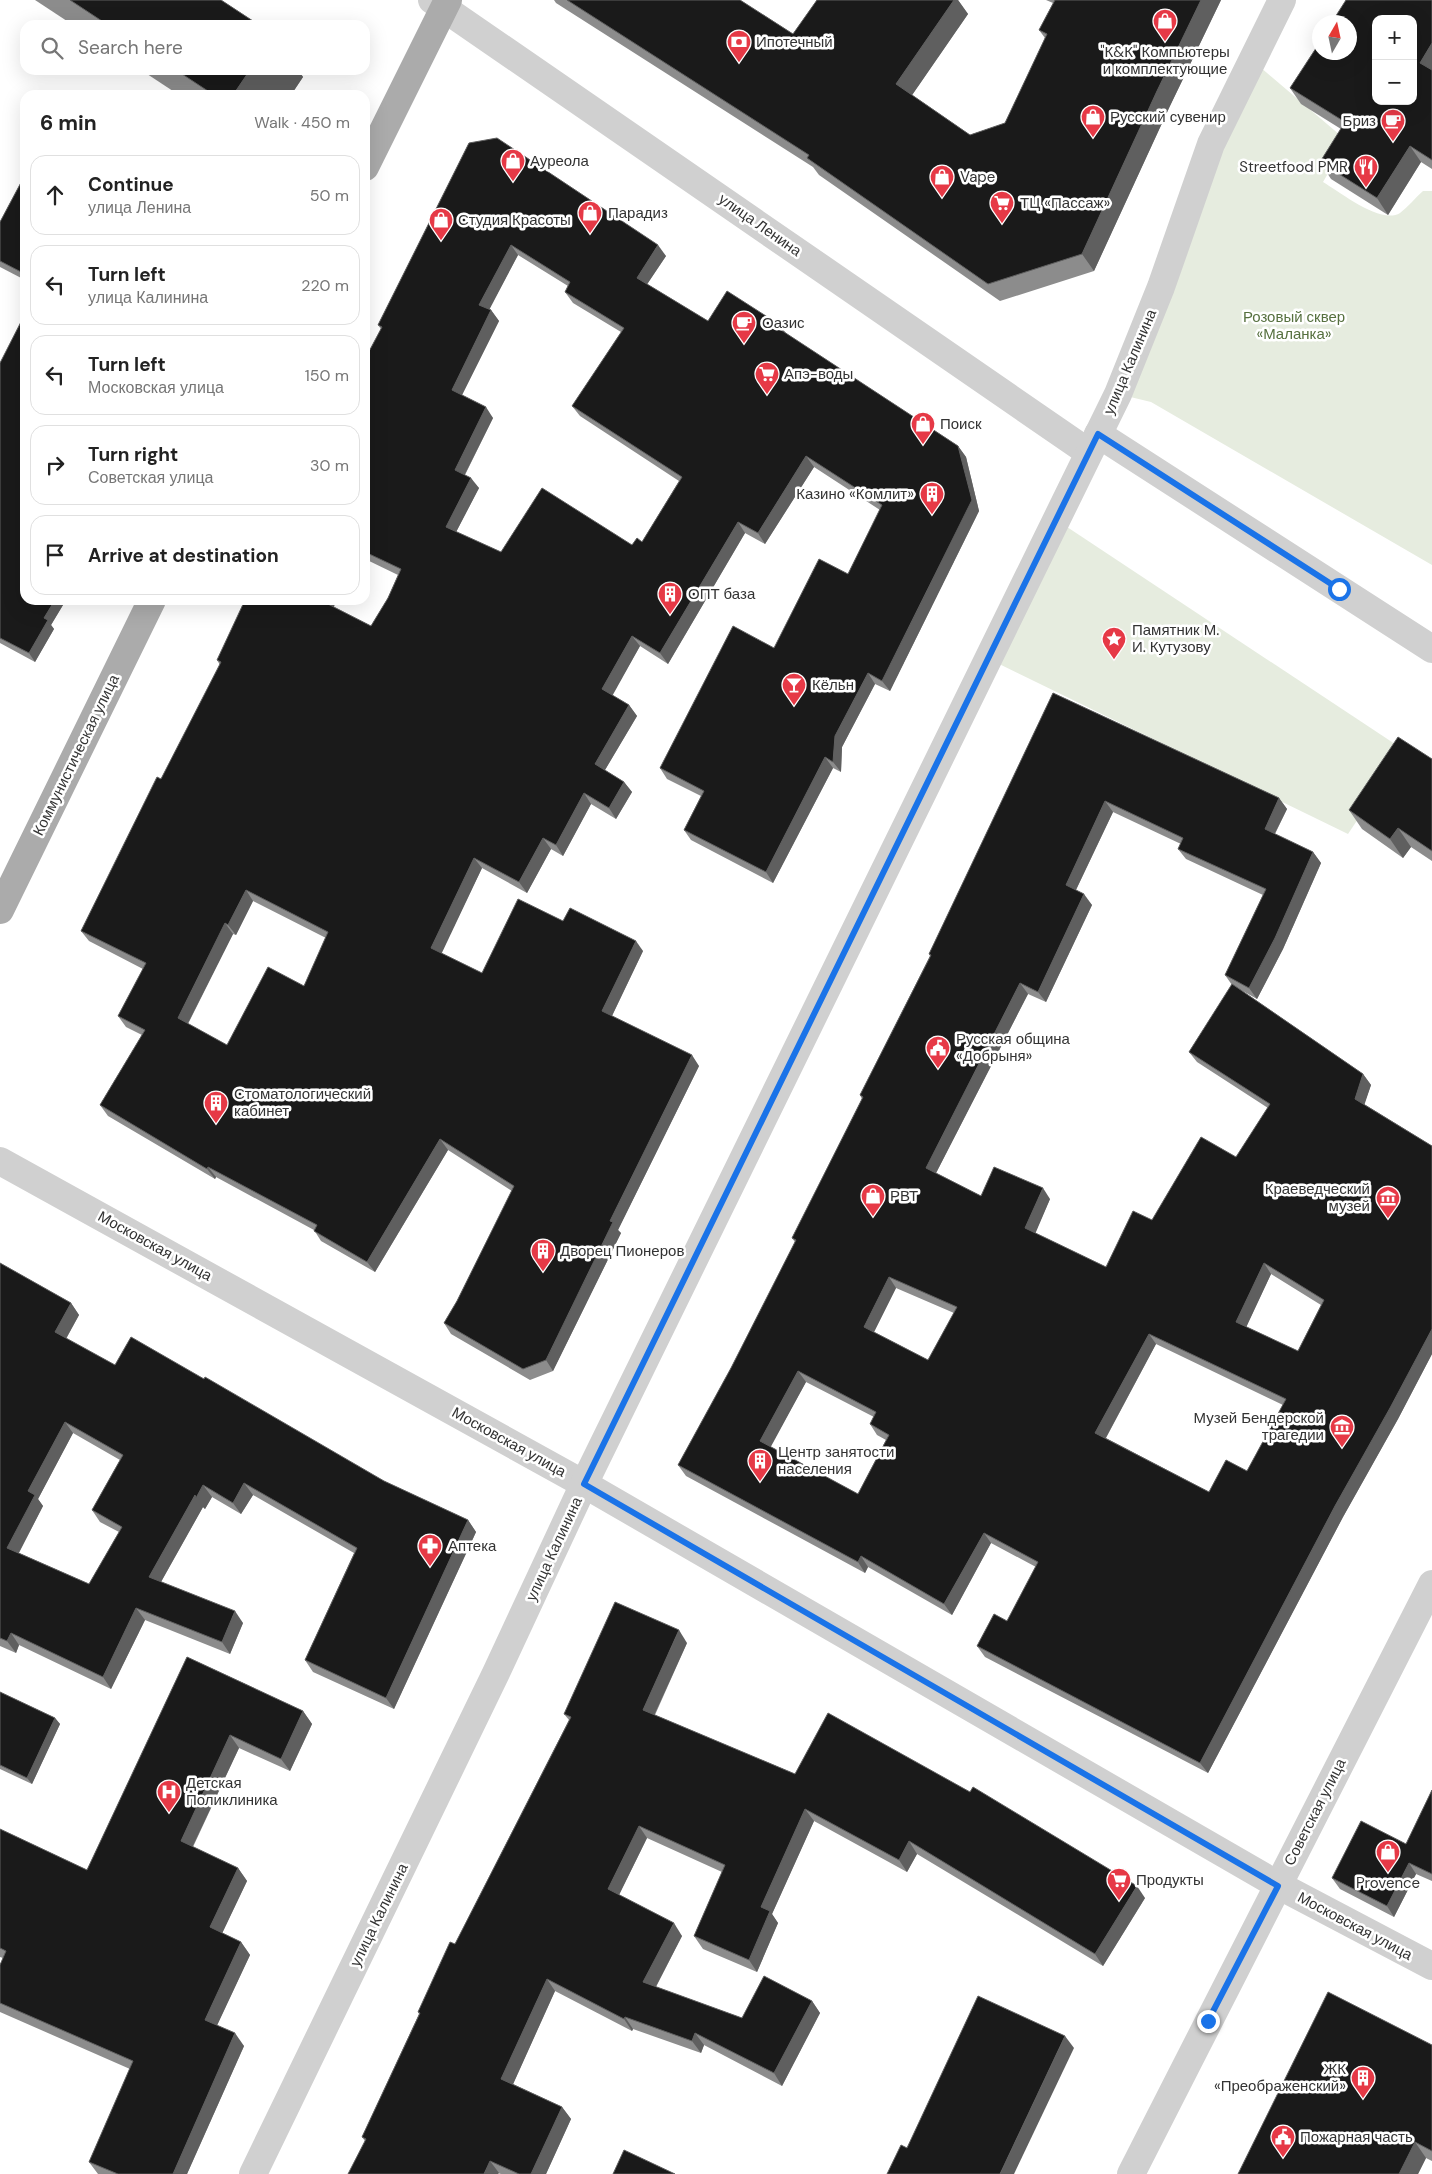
<!DOCTYPE html>
<meta charset="utf-8">
<style>
body{margin:0;font-family:"DM Sans",sans-serif;background:#f2f2f2;color:#222}
.controls{position:absolute;right:15px;top:15px;display:grid;overflow:hidden;border-radius:10px;box-shadow:0 5px 20px #0002}
.controls button{width:45px;height:45px;display:grid;place-items:center;padding:0;border:0;border-bottom:1px solid #e0e0e0;background:#fff;color:#222;font:25px sans-serif}
.compass{position:absolute;left:1312px;top:15px;width:45px;height:45px;border-radius:50%;background:#fff;box-shadow:0 5px 20px #0002;rotate:9deg}
.stop{position:absolute;width:15px;height:15px;margin:-11px;border:4px solid #1a73e8;border-radius:50%;background:#fff}
.stop.end{background:#1a73e8;border-color:#fff;box-shadow:0 1px 5px #0008}
.list{margin:0;padding:0;list-style:none}
h2{display:flex;justify-content:space-between;align-items:center;height:65px;margin:0;padding:0 20px;font-size:21px}
h2 small{font-size:16px;font-weight:400;color:#767676}
.list li{display:grid;grid-template-columns:32px 1fr auto;gap:15px;align-items:center;box-sizing:border-box;height:80px;margin:0 10px 10px;padding:0 10px;border:1px solid #e0e0e0;border-radius:15px}
.list b{display:block;font-size:19px;white-space:nowrap}
.list p{margin:0;font-size:16px;white-space:nowrap;color:#767676}
.list em{font-size:16px;font-style:normal;color:#767676}
.icon{flex:none;width:28px;height:28px;fill:none;stroke:currentColor;stroke-width:2;stroke-linecap:round;stroke-linejoin:round}
.map{position:relative;flex:none;width:1432px;height:2174px;overflow:hidden}
.search{position:absolute;background:#fff;box-shadow:0 5px 20px #0002;left:20px;top:20px;width:350px;height:55px;display:flex;align-items:center;gap:12px;box-sizing:border-box;padding:0 18px;border-radius:15px;color:#767676;font-size:19px}
.panel{position:absolute;background:#fff;box-shadow:0 5px 20px #0002;left:20px;top:90px;width:350px;height:515px;border-radius:15px}
.map>svg:first-child{display:block}
.green{fill:#e6ecdf}
.lines{fill:none;stroke-linecap:round;stroke-linejoin:round}
.minor{stroke:#d0d0d0;stroke-width:28}
.major{stroke:#ababab;stroke-width:28}
.wall{fill:#8c8c8c;fill-rule:evenodd}
.shaded-wall{fill:#5f5f5f}
.building{fill:#1a1a1a;stroke:#5f5f5f;fill-rule:evenodd}
.route{stroke:#1a73e8;stroke-width:6}
.labels{text-anchor:middle;dominant-baseline:central;stroke-width:5;stroke-linejoin:round;paint-order:stroke}
.poi-label{font-size:15px;fill:#333;stroke:#fff;text-anchor:start}
.street-label{font-size:15px;fill:#333;stroke:#fff}
.park-label{font-size:15px;fill:#56703f;stroke:#fff}
</style>
<div class="map">
<svg width="1432" height="2174" viewBox="0 0 1432 2174">
<rect width="100%" height="100%" fill="#fff"/>
<g class="green">
<path d="M1253 61 1347 141 1323 182C1340 192 1381 225 1400 213 1408 207 1415 198 1423 191H1432V565L1151 402 1118 394Z"/>
<path d="M1055 519 1404 750 1348 834 989 659Z"/>
</g>
<g class="lines">
<g class="minor">
<path d="M432 0 1088 452"/>
<path d="M1098 434 1432 649"/>
<path d="M0 1161 584 1484 1278 1885 1432 1966"/>
<path d="M253 2174 496 1673 584 1484 1118 394 1161 287 1211 144 1282 0"/>
<path d="M1131 2174 1432 1584"/>
</g>
<g class="major">
<path d="M365 167 448 0"/>
<path d="M0 910 152 600"/>
</g>
</g>
<g class="wall">
<path d="M35 0H221L259 25H73Z"/>
<path d="M554 0H740L793 34 817 0H958L968 14 912 95 970 135 1005 123 1045 38 1039 30 1053 3 1046 0H1221L1169 108 1094 271 1000 301 819 175 813 167 556 3Z"/>
<path d="M1432 0V169L1421 162 1388 215 1331 179 1320 162 1341 129 1301 104 1290 88Z"/>
<path d="M141 70H298L303 77 291 95H179Z"/>
<path d="M469 143 666 256 647 284 708 321 780 325 785 333 958 446 966 457 979 511 890 691 875 684 842 747 841 772 833 768 773 883 691 840 684 830 701 796 667 779 660 768 774 648 848 574 880 510 814 467 765 544 745 533 668 664 640 646 612 695 629 705 637 716 605 770 624 782 632 792 616 819 591 804 563 856 551 849 527 893 482 868 441 953 482 973 563 921 643 951 612 1016 699 1066 618 1230 621 1233 553 1371 530 1380 451 1334 444 1323 457 1301 512 1191 448 1150 375 1272 321 1241 314 1230 216 1177 215 1179 108 1116 100 1105 142 1035 126 1027 118 1016 143 969 89 941 81 931 161 779 220 665 217 660 334 607 371 626 388 598 398 575 365 559V359L381 329 378 325ZM518 255 568 286 565 292 573 303 621 332 572 406 580 416 679 481 642 542 632 545 501 552 456 532 479 488 465 475 493 418 462 395 499 321 491 310 489 309ZM253 901 326 938 304 986 227 1045 188 1024 233 934 236 935Z"/>
<path d="M25 175V280L0 267V222Z"/>
<path d="M0 363 25 600H66L51 625 54 629 35 662 0 643Z"/>
<path d="M1053 693 1279 798 1287 809 1275 834 1313 852 1321 863 1283 949 1257 999 1241 990 1363 1074 1371 1085 1364 1104 1432 1146V1354L1398 1419 1343 1517 1208 1773 985 1657 977 1646 1007 1621 1036 1567 991 1543 952 1615 868 1567 865 1573 686 1476 678 1465 731 1368 795 1242 792 1238 862 1099 860 1095 930 956 929 954ZM1113 812 1181 844 1178 849 1186 859 1263 895 1225 975 1232 985 1189 1052 1197 1062 1268 1108 1236 1157 1152 1220 1106 1267 1035 1233 1050 1199 981 1196 936 1173 1028 994 1046 1002 1092 905 1076 890ZM1271 1274 1321 1305 1298 1351 1246 1327ZM896 1288 954 1313 928 1360 874 1332ZM1156 1344 1283 1405 1247 1471 1209 1492 1106 1438ZM806 1382 874 1417 870 1424 877 1435 886 1440 858 1494 770 1447Z"/>
<path d="M1432 759V861L1411 847 1403 858 1362 829 1349 810Z"/>
<path d="M0 1263 71 1303 79 1315 66 1339 115 1365 384 1481 468 1520 476 1532 394 1709 313 1672 305 1660 354 1553 253 1495 241 1514 212 1497 205 1509 203 1507 161 1582 243 1623 230 1654 145 1620 111 1689 19 1645 16 1653 0 1646ZM73 1433 120 1460 92 1510 100 1522 119 1532 89 1584 19 1553 43 1506 38 1499Z"/>
<path d="M687 1643 655 1715 795 1774 1145 1898 1103 1966 917 1854 907 1872 814 1821 772 1914 778 1923 757 1972 703 1949 694 1936 722 1872 647 1838 619 1895 682 1936 656 1987 742 2018 812 2001 820 2013 782 2086 704 2045 701 2053 633 2029 632 2031 555 1991 513 2084 562 2107 571 2119 546 2174H501L365 2141 362 2137 419 2014 418 2012 455 1944 569 1720 564 1714Z"/>
<path d="M187 1657 303 1711 312 1724 290 1771 239 1748 193 1847 238 1868 247 1881 222 1933 241 1942 250 1955 217 2025 244 2046 187 2174H98L89 2162 130 2069 0 2012V1965L3 1958 0 1957V1829L87 1870Z"/>
<path d="M0 1692 55 1718 60 1724 32 1784 0 1769Z"/>
<path d="M1432 1790V1881L1416 1874 1394 1917 1340 1889 1332 1878 1406 1844Z"/>
<path d="M1432 2045V2161L1426 2158 1418 2174H1238Z"/>
</g>
<g class="shaded-wall">
<path d="M954 0H958L968 14 908 101 896 84Z"/>
<path d="M1201 0H1221L1169 108 1094 271 1082 254 1157 91Z"/>
<path d="M1432 43V77L1420 63Z"/>
<path d="M250 70H298L303 77 291 95H233Z"/>
<path d="M1410 146 1421 162 1388 215 1377 198Z"/>
<path d="M511 245 518 255 486 316 479 305Z"/>
<path d="M658 245 666 256 644 289 637 278Z"/>
<path d="M491 310 499 321 459 401 452 390Z"/>
<path d="M780 325 787 335 778 328Z"/>
<path d="M486 407 493 418 462 480 455 470Z"/>
<path d="M958 446 966 457 979 511 890 691 882 681Z"/>
<path d="M806 456 814 467 765 544 758 533Z"/>
<path d="M471 478 479 488 453 538 446 527Z"/>
<path d="M738 522 745 533 668 664 660 653Z"/>
<path d="M55 600H66L51 625 54 629 35 662 29 653 44 618Z"/>
<path d="M325 600H337L331 613 324 602Z"/>
<path d="M632 636 640 646 610 700 602 689Z"/>
<path d="M868 673 875 684 842 747 841 772 833 762 835 736Z"/>
<path d="M629 705 637 716 602 775 595 764Z"/>
<path d="M825 757 833 768 773 883 766 872Z"/>
<path d="M624 782 632 792 616 819 609 808Z"/>
<path d="M584 793 591 804 563 856 556 845Z"/>
<path d="M1279 798 1287 809 1272 839 1265 829Z"/>
<path d="M1105 801 1113 812 1073 896 1066 885Z"/>
<path d="M1398 828 1411 847 1403 858 1390 839Z"/>
<path d="M543 838 551 849 527 893 519 882Z"/>
<path d="M1313 852 1321 863 1283 949 1257 999 1249 988Z"/>
<path d="M474 858 482 868 439 959 431 948Z"/>
<path d="M246 890 253 901 236 935 228 925Z"/>
<path d="M1084 894 1092 905 1046 1002 1038 992Z"/>
<path d="M225 923 233 934 185 1029 178 1018Z"/>
<path d="M636 941 643 951 609 1022 602 1011Z"/>
<path d="M1020 983 1028 994 933 1179 926 1168Z"/>
<path d="M692 1055 699 1066 618 1230 621 1233 553 1371 546 1360 610 1221Z"/>
<path d="M1363 1074 1371 1085 1363 1109 1355 1099Z"/>
<path d="M440 1139 448 1150 375 1272 367 1262Z"/>
<path d="M208 1167 216 1177 215 1179 207 1169Z"/>
<path d="M1043 1188 1050 1199 1033 1239 1025 1228Z"/>
<path d="M1264 1263 1271 1274 1244 1332 1236 1322Z"/>
<path d="M889 1277 896 1288 871 1338 864 1327Z"/>
<path d="M71 1303 79 1315 63 1344 55 1332Z"/>
<path d="M1432 1329V1354L1398 1419 1343 1517 1208 1773 1200 1763 1335 1506Z"/>
<path d="M1149 1334 1156 1344 1103 1443 1095 1433Z"/>
<path d="M798 1371 806 1382 768 1452 760 1441Z"/>
<path d="M65 1422 73 1433 38 1499 43 1506 15 1560 7 1548 28 1491Z"/>
<path d="M244 1483 253 1495 241 1514 233 1503Z"/>
<path d="M203 1485 212 1497 205 1509 203 1507 157 1589 149 1577 195 1495Z"/>
<path d="M468 1520 476 1532 394 1709 386 1698Z"/>
<path d="M984 1533 991 1543 952 1615 944 1604Z"/>
<path d="M861 1556 868 1567 865 1573 858 1562Z"/>
<path d="M136 1608 145 1620 111 1689 103 1677Z"/>
<path d="M235 1611 243 1623 230 1654 222 1642Z"/>
<path d="M679 1630 687 1643 651 1722 643 1710Z"/>
<path d="M11 1633 19 1645 16 1653 7 1641Z"/>
<path d="M303 1711 312 1724 290 1771 281 1759Z"/>
<path d="M55 1718 60 1724 32 1784 27 1778Z"/>
<path d="M230 1735 239 1748 189 1854 181 1841Z"/>
<path d="M805 1809 814 1821 772 1914 778 1923 757 1972 749 1960 761 1907Z"/>
<path d="M639 1826 647 1838 616 1901 608 1889Z"/>
<path d="M909 1841 917 1854 907 1872 899 1860Z"/>
<path d="M1409 1863 1416 1874 1394 1917 1387 1906Z"/>
<path d="M238 1868 247 1881 219 1940 210 1927Z"/>
<path d="M1137 1886 1145 1898 1103 1966 1095 1954Z"/>
<path d="M674 1923 682 1936 652 1994 643 1982Z"/>
<path d="M241 1942 250 1955 214 2032 205 2020Z"/>
<path d="M547 1979 555 1991 510 2091 501 2079Z"/>
<path d="M812 2001 820 2013 782 2086 774 2073Z"/>
<path d="M625 2017 633 2029 632 2031 624 2019Z"/>
<path d="M235 2033 244 2046 187 2174H173Z"/>
<path d="M695 2033 704 2045 701 2053 692 2041Z"/>
<path d="M1065 2036 1074 2048 1014 2174H1000Z"/>
<path d="M562 2107 571 2119 546 2174H531Z"/>
<path d="M1415 2142 1426 2158 1418 2174H1399Z"/>
<path d="M490 2161 499 2173 498 2174H484Z"/>
</g>
<g class="building">
<path d="M70 0H221L259 25H108Z"/>
<path d="M567 0H740L793 34 817 0H954L896 84 970 135 1005 123 1047 34 1039 30 1055 0H1201L1157 91 1082 254 988 284 807 158 809 155Z"/>
<path d="M1346 0H1432V43L1420 63 1432 70V160L1410 146 1377 198 1320 162 1345 122 1290 88 1320 42V52H1350V22H1332ZM1376 19H1413V101H1376Z"/>
<path d="M176 70H250L233 95H214Z"/>
<path d="M497 138 658 245 637 278 708 321 727 291 780 325 778 328 958 446 972 500 882 681 868 673 835 736 833 762 825 757 766 872 684 830 704 791 660 768 733 626 774 648 819 559 848 574 882 505 806 456 758 533 738 522 660 653 632 636 602 689 629 705 595 764 624 782 609 808 584 793 556 845 543 838 519 882 474 858 431 948 482 973 518 899 563 921 570 908 636 941 602 1011 692 1055 610 1221 613 1222 546 1360 523 1369 444 1323 457 1301 514 1186 440 1139 367 1262 314 1231 317 1225 208 1167 207 1169 100 1105 145 1030 118 1016 146 963 81 931 157 777 161 779 221 662 217 660 245 600H325L324 602 371 626 388 598 401 569 365 552V359L382 327 378 325 469 143ZM511 245 570 282 565 292 624 328 572 406 682 477 642 542 637 538 632 545 542 488 501 552 446 527 471 478 455 470 486 407 452 390 491 310 479 305ZM246 890 328 932 304 986 268 967 227 1045 178 1018 225 923 228 925Z"/>
<path d="M25 175V274L0 261V222Z"/>
<path d="M25 314V600H55L44 618 48 620 29 653 0 638V363Z"/>
<path d="M1053 693 1279 798 1265 829 1313 852 1275 938 1249 988 1225 975 1266 889 1178 849 1183 838 1105 801 1066 885 1084 894 1038 992 1020 983 926 1168 981 1196 994 1167 1043 1188 1025 1228 1106 1267 1133 1211 1152 1220 1201 1137 1236 1157 1270 1104 1189 1052 1232 984 1363 1074 1355 1099 1432 1146V1329L1390 1408 1335 1506 1200 1763 977 1646 994 1614 1007 1621 1038 1562 984 1533 944 1604 861 1556 858 1562 678 1465 731 1368 796 1240 792 1238 863 1097 860 1095 931 955 929 954ZM1264 1263 1324 1300 1298 1351 1236 1322ZM889 1277 957 1307 928 1360 864 1327ZM1149 1334 1286 1399 1247 1471 1226 1460 1209 1492 1095 1433ZM798 1371 876 1412 870 1424 889 1435 858 1494 760 1441Z"/>
<path d="M1398 737 1432 759V851L1398 828 1390 839 1349 810Z"/>
<path d="M0 1263 71 1303 55 1332 115 1365 131 1337 204 1379 205 1377 384 1481 468 1520 386 1698 305 1660 357 1548 244 1483 233 1503 203 1485 196 1498 195 1495 149 1577 235 1611 222 1642 136 1608 103 1677 11 1633 7 1641 0 1638ZM65 1422 123 1455 92 1510 122 1527 89 1584 7 1548 35 1495 28 1491Z"/>
<path d="M615 1602 679 1630 643 1710 795 1774 828 1713 970 1792 973 1787 1137 1886 1095 1954 909 1841 899 1860 805 1809 761 1907 770 1911 749 1960 694 1936 725 1865 639 1826 608 1889 674 1923 643 1982 742 2018 764 1976 812 2001 774 2073 695 2033 692 2041 625 2017 624 2019 547 1979 501 2079 562 2107 531 2174H519L490 2161 484 2174H348L366 2139 362 2137 420 2013 418 2012 450 1942 455 1944 571 1717 564 1714Z"/>
<path d="M187 1657 303 1711 281 1759 230 1735 181 1841 238 1868 210 1927 241 1942 205 2020 235 2033 173 2174H118L89 2162 133 2061 0 2003V1965L6 1951 0 1948V1829L87 1870Z"/>
<path d="M0 1692 55 1718 27 1778 0 1765Z"/>
<path d="M1432 1790V1874L1409 1863 1387 1906 1332 1878 1361 1821 1406 1844Z"/>
<path d="M1328 1992 1432 2045V2151L1415 2142 1399 2174H1238Z"/>
<path d="M978 1996 1065 2036 1000 2174H887L901 2145 907 2148Z"/>
<path d="M624 2150 675 2174H613Z"/>
</g>
<g class="lines">
<path class="route" d="M1208 2021 1278 1886 584 1484 1098 434 1339 589"/>
</g>
<defs>
<symbol id="shop-pin" viewBox="-11 -11 22 30"><path d="M0 17L-7.5 6A9.5 9.5 0 1 1 7.5 6Z" fill="#e63946" stroke="#fff"/><path d="M-5-2.5h2.3a2.7 3.5 0 0 1 5.4 0H5L5.5 6h-11ZM-1.5-2.5h3a1.5 2.3 0 0 0-3 0Z" fill="#fff"/></symbol>
<symbol id="bank-pin" viewBox="-11 -11 22 30"><path d="M0 17L-7.5 6A9.5 9.5 0 1 1 7.5 6Z" fill="#e63946" stroke="#fff"/><path d="M-6-4H6V4H-6ZM0-2.3a2.3 2.3 0 1 0 0 4.6a2.3 2.3 0 1 0 0-4.6Z" fill="#fff"/></symbol>
<symbol id="cafe-pin" viewBox="-11 -11 22 30"><path d="M0 17L-7.5 6A9.5 9.5 0 1 1 7.5 6Z" fill="#e63946" stroke="#fff"/><path d="M-5.5-4.5H6V0H3Q3 3.5 0 3.5H-2.5Q-5.5 3.5-5.5 0ZM3-3.2v2h1.7v-2ZM-6 4.5H4V6H-6Z" fill="#fff"/></symbol>
<symbol id="restaurant-pin" viewBox="-11 -11 22 30"><path d="M0 17L-7.5 6A9.5 9.5 0 1 1 7.5 6Z" fill="#e63946" stroke="#fff"/><path d="M-5-6h1v4h1v-4h1v4h1v-4h1v5L-1.5 .5V6h-2V.5L-5-1ZM5-6V6H3V1.5H1.5Q1.5-4 5-6Z" fill="#fff"/></symbol>
<symbol id="supermarket-pin" viewBox="-11 -11 22 30"><path d="M0 17L-7.5 6A9.5 9.5 0 1 1 7.5 6Z" fill="#e63946" stroke="#fff"/><path d="M-6-5.5h2.5l.6 2H6L4.5 2H-2.5L-4.4-4H-6ZM-1.5 3.2a1.3 1.3 0 1 0 .1 0ZM3 3.2a1.3 1.3 0 1 0 .1 0Z" fill="#fff"/></symbol>
<symbol id="building-pin" viewBox="-11 -11 22 30"><path d="M0 17L-7.5 6A9.5 9.5 0 1 1 7.5 6Z" fill="#e63946" stroke="#fff"/><path d="M-4-6H4V6H1V3H-1V6H-4ZM-2.5-4.3h1.7v1.8h-1.7ZM.8-4.3h1.7v1.8H.8ZM-2.5-1h1.7V.8h-1.7ZM.8-1h1.7V.8H.8Z" fill="#fff"/></symbol>
<symbol id="sight-pin" viewBox="-11 -11 22 30"><path d="M0 17L-7.5 6A9.5 9.5 0 1 1 7.5 6Z" fill="#e63946" stroke="#fff"/><path d="M0-6L1.8-2.2L6-1.7L2.9 1.2L3.7 5.4L0 3.3L-3.7 5.4L-2.9 1.2L-6-1.7L-1.8-2.2Z" fill="#fff"/></symbol>
<symbol id="bar-pin" viewBox="-11 -11 22 30"><path d="M0 17L-7.5 6A9.5 9.5 0 1 1 7.5 6Z" fill="#e63946" stroke="#fff"/><path d="M-6-5H6L.8 .8V4.5H3.5V6h-7V4.5H-.8V.8Z" fill="#fff"/></symbol>
<symbol id="civic-pin" viewBox="-11 -11 22 30"><path d="M0 17L-7.5 6A9.5 9.5 0 1 1 7.5 6Z" fill="#e63946" stroke="#fff"/><path d="M-.6-6.5H3V-4.5H.6V-3L4-1V1h2V6H-6V1h2V-1L-.6-3ZM-1.2 2.5V6h2.4V2.5Z" fill="#fff"/></symbol>
<symbol id="museum-pin" viewBox="-11 -11 22 30"><path d="M0 17L-7.5 6A9.5 9.5 0 1 1 7.5 6Z" fill="#e63946" stroke="#fff"/><path d="M0-6L6-3V-2H-6V-3ZM-5-1h2V3h-2ZM-1-1h2V3h-2ZM3-1h2V3H3ZM-6 4H6V6H-6Z" fill="#fff"/></symbol>
<symbol id="pharmacy-pin" viewBox="-11 -11 22 30"><path d="M0 17L-7.5 6A9.5 9.5 0 1 1 7.5 6Z" fill="#e63946" stroke="#fff"/><path d="M-2-6h4v4h4v4h-4v4h-4v-4h-4v-4h4Z" fill="#fff"/></symbol>
<symbol id="hospital-pin" viewBox="-11 -11 22 30"><path d="M0 17L-7.5 6A9.5 9.5 0 1 1 7.5 6Z" fill="#e63946" stroke="#fff"/><path d="M-5-5h3v3.5h4V-5h3V5h-3V1.5h-4V5h-3Z" fill="#fff"/></symbol>
</defs>
<g fill-rule="evenodd">
<use href="#shop-pin" x="1151" y="7" width="28" height="38"/>
<use href="#bank-pin" x="725" y="28" width="28" height="38"/>
<use href="#shop-pin" x="1079" y="103" width="28" height="38"/>
<use href="#cafe-pin" x="1379" y="107" width="28" height="38"/>
<use href="#shop-pin" x="499" y="147" width="28" height="38"/>
<use href="#restaurant-pin" x="1352" y="153" width="28" height="38"/>
<use href="#shop-pin" x="928" y="163" width="28" height="38"/>
<use href="#supermarket-pin" x="988" y="189" width="28" height="38"/>
<use href="#shop-pin" x="576" y="199" width="28" height="38"/>
<use href="#shop-pin" x="427" y="206" width="28" height="38"/>
<use href="#cafe-pin" x="730" y="309" width="28" height="38"/>
<use href="#supermarket-pin" x="753" y="360" width="28" height="38"/>
<use href="#shop-pin" x="909" y="410" width="28" height="38"/>
<use href="#building-pin" x="918" y="480" width="28" height="38"/>
<use href="#building-pin" x="656" y="580" width="28" height="38"/>
<use href="#sight-pin" x="1100" y="625" width="28" height="38"/>
<use href="#bar-pin" x="780" y="671" width="28" height="38"/>
<use href="#civic-pin" x="924" y="1034" width="28" height="38"/>
<use href="#building-pin" x="202" y="1089" width="28" height="38"/>
<use href="#shop-pin" x="859" y="1182" width="28" height="38"/>
<use href="#museum-pin" x="1374" y="1184" width="28" height="38"/>
<use href="#building-pin" x="529" y="1237" width="28" height="38"/>
<use href="#museum-pin" x="1328" y="1413" width="28" height="38"/>
<use href="#building-pin" x="746" y="1447" width="28" height="38"/>
<use href="#pharmacy-pin" x="416" y="1532" width="28" height="38"/>
<use href="#hospital-pin" x="155" y="1778" width="28" height="38"/>
<use href="#shop-pin" x="1374" y="1838" width="28" height="38"/>
<use href="#supermarket-pin" x="1105" y="1866" width="28" height="38"/>
<use href="#building-pin" x="1349" y="2064" width="28" height="38"/>
<use href="#civic-pin" x="1269" y="2123" width="28" height="38"/>
</g>
<g class="labels">
<g class="poi-label">
<text x="756" y="42">Ипотечный</text>
<text x="1165" y="52" text-anchor="middle">"К&amp;К" Компьютеры<tspan x="1165" dy="17">и комплектующие</tspan></text>
<text x="1110" y="117">Русский сувенир</text>
<text x="1376" y="121" text-anchor="end">Бриз</text>
<text x="530" y="161">Ауреола</text>
<text x="1348" y="167" text-anchor="end">Streetfood PMR</text>
<text x="960" y="177">Vape</text>
<text x="1020" y="203">ТЦ «Пассаж»</text>
<text x="608" y="213">Парадиз</text>
<text x="458" y="220">Студия Красоты</text>
<text x="762" y="323">Оазис</text>
<text x="784" y="374">Апэ-воды</text>
<text x="940" y="424">Поиск</text>
<text x="914" y="494" text-anchor="end">Казино «Комлит»</text>
<text x="688" y="594">ОПТ база</text>
<text x="1132" y="630">Памятник М.<tspan x="1132" dy="17">И. Кутузову</tspan></text>
<text x="812" y="685">Кёльн</text>
<text x="956" y="1039">Русская община<tspan x="956" dy="17">«Добрыня»</tspan></text>
<text x="234" y="1094">Стоматологический<tspan x="234" dy="17">кабинет</tspan></text>
<text x="1370" y="1189" text-anchor="end">Краеведческий<tspan x="1370" dy="17">музей</tspan></text>
<text x="890" y="1196">РВТ</text>
<text x="560" y="1251">Дворец Пионеров</text>
<text x="1324" y="1418" text-anchor="end">Музей Бендерской<tspan x="1324" dy="17">трагедии</tspan></text>
<text x="778" y="1452">Центр занятости<tspan x="778" dy="17">населения</tspan></text>
<text x="448" y="1546">Аптека</text>
<text x="186" y="1783">Детская<tspan x="186" dy="17">Поликлиника</tspan></text>
<text x="1136" y="1880">Продукты</text>
<text x="1388" y="1883" text-anchor="middle">Provence</text>
<text x="1346" y="2069" text-anchor="end">ЖК<tspan x="1346" dy="17">«Преображенский»</tspan></text>
<text x="1300" y="2137">Пожарная часть</text>
</g>
<g class="street-label">
<text transform="translate(760 225) rotate(35)">улица Ленина</text>
<text transform="translate(1130 362) rotate(-67)">улица Калинина</text>
<text transform="translate(76 755) rotate(-64)">Коммунистическая улица</text>
<text transform="translate(155 1246) rotate(29)">Московская улица</text>
<text transform="translate(509 1442) rotate(29)">Московская улица</text>
<text transform="translate(554 1549) rotate(-65)">улица Калинина</text>
<text transform="translate(1315 1812) rotate(-63)">Советская улица</text>
<text transform="translate(379 1915) rotate(-64)">улица Калинина</text>
<text transform="translate(1355 1926) rotate(28)">Московская улица</text>
</g>
<g class="park-label">
<text x="1294" y="317">Розовый сквер<tspan x="1294" dy="17">«Маланка»</tspan></text>
</g>
</g>
</svg>
<div class="controls">
<button>+</button>
<button>−</button>
</div>
<svg class="compass" viewBox="-18 -18 36 36"><path d="M0-13l5 13h-10z" fill="#e53935"/><path d="M0 13l5-13h-10z" fill="#767676"/></svg>
<div class="stop" style="left:1339px;top:589px"></div>
<div class="stop end" style="left:1208px;top:2021px"></div>
<div class="search"><svg class="icon" aria-label="search" viewBox="0 0 24 24"><circle cx="10" cy="10" r="6"/><path d="M15 15l6 6"/></svg>Search here</div>
<section class="panel">
<h2>6 min<small>Walk · 450 m</small></h2>
<ul class="list">
<li><svg class="icon" aria-label="ahead" viewBox="0 0 24 24"><path d="M12 20V5M6 11l6-6 6 6"/></svg><div><b>Continue</b><p>улица Ленина</p></div><em>50 m</em></li>
<li><svg class="icon" aria-label="left" viewBox="0 0 24 24"><path d="M17 20v-9H6M10 6l-5 5 5 5"/></svg><div><b>Turn left</b><p>улица Калинина</p></div><em>220 m</em></li>
<li><svg class="icon" aria-label="left" viewBox="0 0 24 24"><path d="M17 20v-9H6M10 6l-5 5 5 5"/></svg><div><b>Turn left</b><p>Московская улица</p></div><em>150 m</em></li>
<li><svg class="icon" aria-label="right" viewBox="0 0 24 24"><path d="M7 20v-9h11M14 6l5 5-5 5"/></svg><div><b>Turn right</b><p>Советская улица</p></div><em>30 m</em></li>
<li><svg class="icon" aria-label="arrive" viewBox="0 0 24 24"><path d="M6 21V4h12l-3 4 3 4H6"/></svg><div><b>Arrive at destination</b></div></li>
</ul>
</section>
</div>
